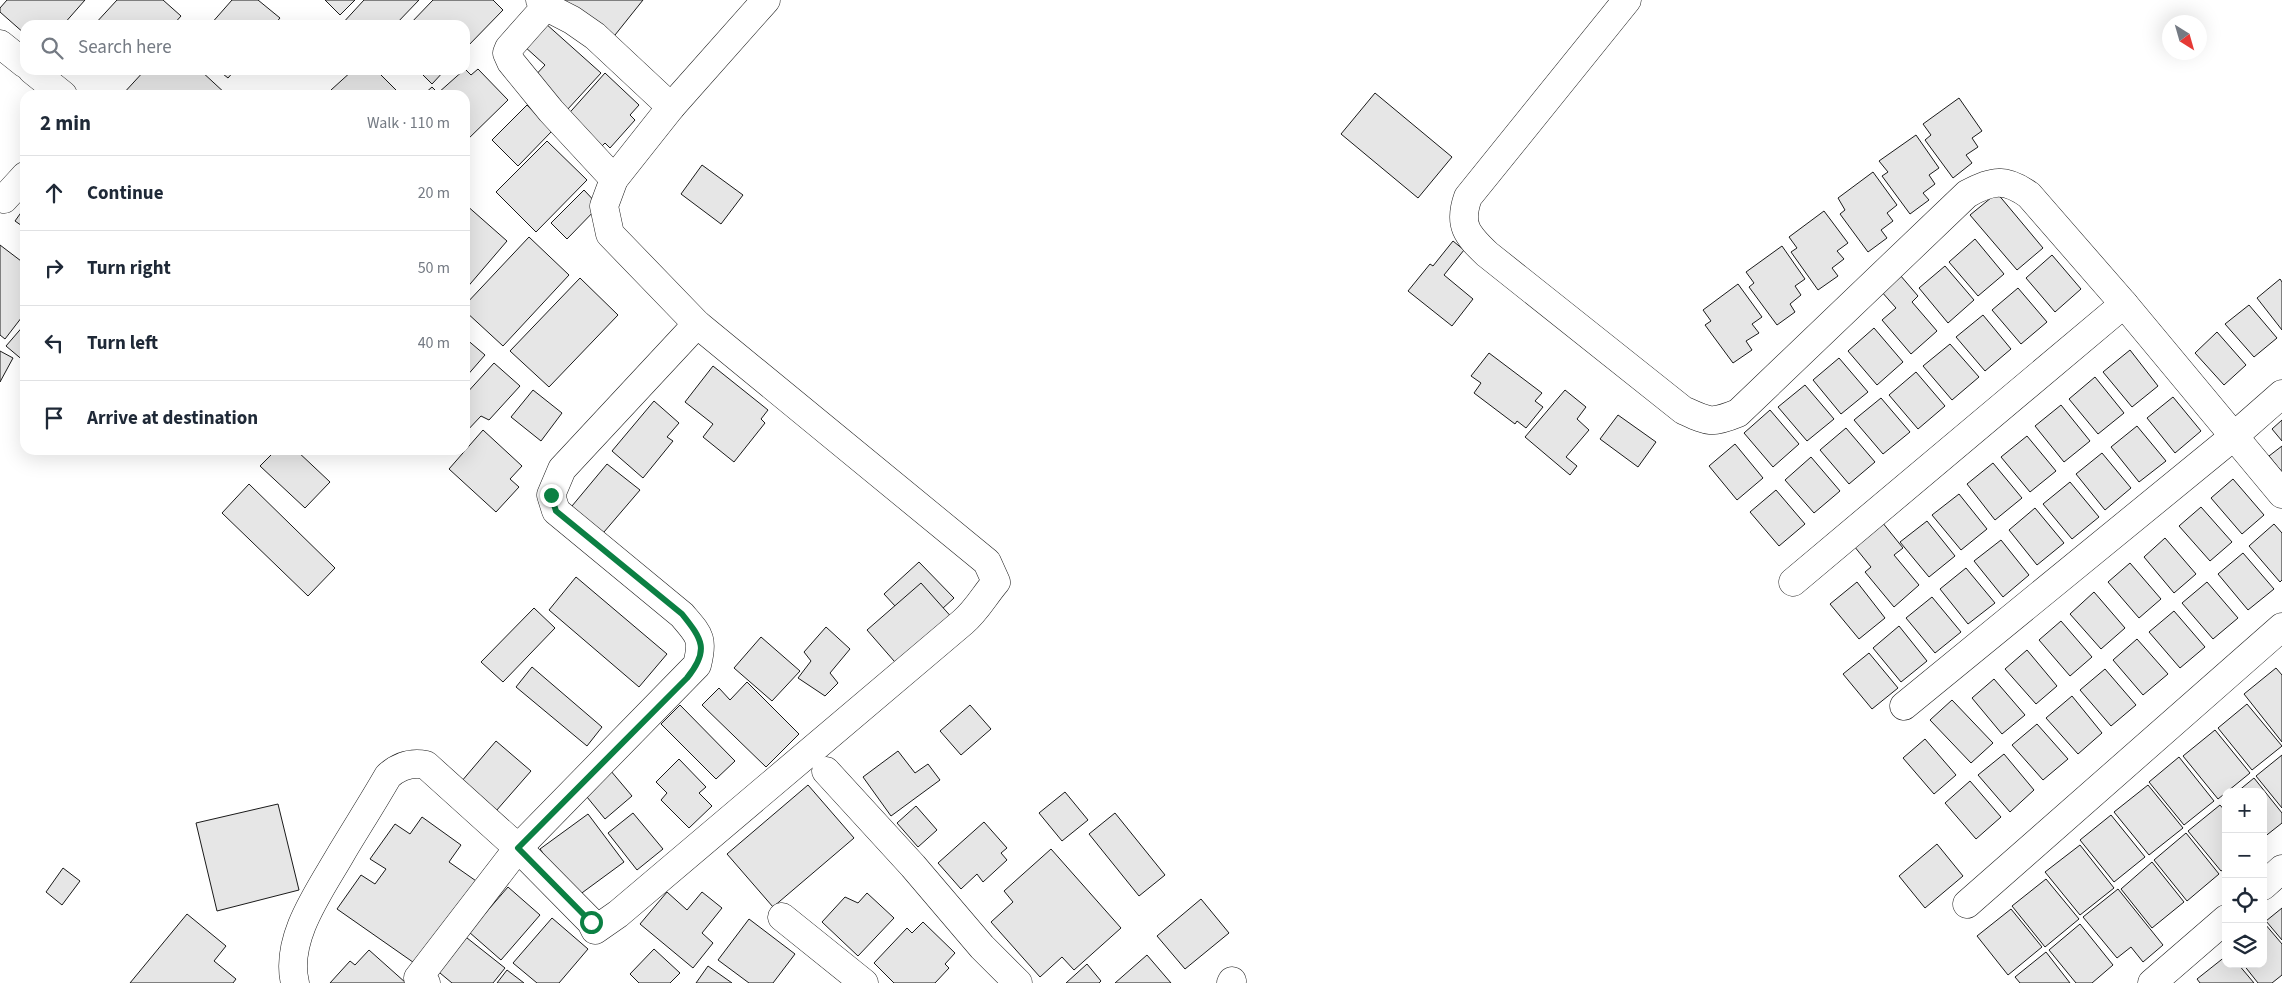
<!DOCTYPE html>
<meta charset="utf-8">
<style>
body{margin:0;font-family:"Source Sans 3",sans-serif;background:#f2f2f3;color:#1f2937}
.controls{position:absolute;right:15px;bottom:15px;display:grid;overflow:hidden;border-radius:10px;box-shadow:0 5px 20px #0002}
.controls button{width:45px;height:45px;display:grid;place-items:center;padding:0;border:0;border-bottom:1px solid #e0e1e3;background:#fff;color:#1f2937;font:25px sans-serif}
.compass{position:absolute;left:2162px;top:15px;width:45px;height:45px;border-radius:50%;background:#fff;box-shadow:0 5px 20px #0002;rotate:143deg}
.stop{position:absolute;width:15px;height:15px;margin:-11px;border:4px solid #0b8043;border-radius:50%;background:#fff}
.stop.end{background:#0b8043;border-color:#fff;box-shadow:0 1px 5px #0008}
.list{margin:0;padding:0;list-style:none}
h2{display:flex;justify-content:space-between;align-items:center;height:65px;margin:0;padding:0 20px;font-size:21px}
h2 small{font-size:16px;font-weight:400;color:#747a83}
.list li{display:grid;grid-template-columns:32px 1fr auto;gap:15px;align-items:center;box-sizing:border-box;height:75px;padding:0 20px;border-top:1px solid #e0e1e3}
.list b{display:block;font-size:19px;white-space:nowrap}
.list em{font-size:16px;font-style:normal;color:#747a83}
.icon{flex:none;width:28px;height:28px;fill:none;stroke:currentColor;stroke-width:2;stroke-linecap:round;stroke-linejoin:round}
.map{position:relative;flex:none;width:2282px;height:983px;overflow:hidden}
.search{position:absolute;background:#fff;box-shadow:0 5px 20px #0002;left:20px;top:20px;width:450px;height:55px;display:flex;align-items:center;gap:12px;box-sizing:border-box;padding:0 18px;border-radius:15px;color:#747a83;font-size:19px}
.panel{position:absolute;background:#fff;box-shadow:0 5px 20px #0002;left:20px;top:90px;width:450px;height:365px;border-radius:15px}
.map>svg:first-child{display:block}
.building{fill:#e6e6e6;stroke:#1a1a1a}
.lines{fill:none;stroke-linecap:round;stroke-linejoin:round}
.street-casing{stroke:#1a1a1a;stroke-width:29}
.street{stroke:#fff;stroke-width:28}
.route{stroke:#0b8043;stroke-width:6}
</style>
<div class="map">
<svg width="2282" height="983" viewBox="0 0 2282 983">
<rect width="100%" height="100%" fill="#fff"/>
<g class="building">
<path d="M7 0H85L63 25H25V34L0 12V8Z"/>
<path d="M117 0H163L181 16 173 25H94Z"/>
<path d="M232 0H258L280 18 274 25H210Z"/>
<path d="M325 0H355L340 15Z"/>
<path d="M364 0H419L395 25H341Z"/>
<path d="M433 0H493L503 10 465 49V25H409Z"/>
<path d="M560 0H643L611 40Z"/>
<path d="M545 23 601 73 567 110 532 79 545 65 524 46Z"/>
<path d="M465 69 471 75 478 69 508 100 465 142V95H423L432 87 438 93Z"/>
<path d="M145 70H200L227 95H122Z"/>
<path d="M218 70H235L228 78Z"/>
<path d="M353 70H376L401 95H336L331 90Z"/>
<path d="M418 70H445L432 84Z"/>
<path d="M605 73 639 105 630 115 635 120 610 148 605 143 598 150 564 119Z"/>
<path d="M1375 93 1452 157 1418 198 1341 134Z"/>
<path d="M1959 98 1982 131 1972 138 1978 147 1966 155 1972 163 1953 178 1925 140 1931 135 1923 124Z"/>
<path d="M527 105 552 131 518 166 492 140Z"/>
<path d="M1916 135 1939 168 1929 175 1935 184 1923 193 1929 200 1910 214 1882 176 1888 172 1879 161Z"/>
<path d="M547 141 587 180 536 232 496 192Z"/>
<path d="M702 165 743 195 721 224 681 194Z"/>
<path d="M1873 172 1897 205 1887 213 1893 221 1881 230 1887 238 1868 252 1840 214 1845 210 1838 198Z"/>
<path d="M584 190 599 206 567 239 551 223Z"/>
<path d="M1997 193 2043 248 2017 270 1970 215Z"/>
<path d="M465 204 507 241 465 290Z"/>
<path d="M25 207V228L15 221Z"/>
<path d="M1824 211 1848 243 1837 251 1844 259 1832 268 1838 276 1818 290 1791 252 1797 248 1789 237Z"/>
<path d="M529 237 569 275 503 346 465 311V305Z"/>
<path d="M1975 239 2004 274 1978 296 1949 262Z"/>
<path d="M1453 241 1464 250 1444 275 1473 299 1452 326 1408 291 1430 264 1433 266Z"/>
<path d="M0 245 25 264V313L5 339 0 335Z"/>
<path d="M1782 246 1805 279 1795 286 1801 295 1790 304 1795 312 1777 325 1749 287 1754 283 1746 272Z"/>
<path d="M2052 255 2081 289 2055 312 2026 278Z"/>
<path d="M1945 266 1974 300 1948 323 1919 288Z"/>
<path d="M1900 275 1918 296 1912 302 1937 331 1911 354 1882 320 1896 308 1881 291Z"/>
<path d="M580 278 618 315 549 387 510 351Z"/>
<path d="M2280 279 2282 282V330L2257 298Z"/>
<path d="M1738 284 1762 317 1752 324 1759 333 1746 341 1752 350 1733 363 1705 325 1711 321 1703 310Z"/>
<path d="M2018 288 2047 322 2021 344 1992 310Z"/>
<path d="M2249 305 2277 338 2254 357 2225 324Z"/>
<path d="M1983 315 2011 349 1985 371 1956 337Z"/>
<path d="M25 324V362L6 346Z"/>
<path d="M1874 328 1903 362 1877 385 1848 351Z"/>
<path d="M2217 332 2246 365 2224 385 2195 353Z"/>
<path d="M465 338 485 355 465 378Z"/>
<path d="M1950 344 1979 377 1952 400 1923 366Z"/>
<path d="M2130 350 2158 386 2132 407 2103 372Z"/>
<path d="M0 351 13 358 0 382Z"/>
<path d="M1489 353 1542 393 1535 401 1543 407 1526 428 1517 421 1515 424 1474 393 1481 383 1471 376Z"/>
<path d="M1839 358 1868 392 1841 414 1813 380Z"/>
<path d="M494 363 520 386 489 420 481 416 465 433V395Z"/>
<path d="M713 366 768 410 761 419 765 423 734 462 703 437 713 424 685 402Z"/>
<path d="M1916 372 1945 406 1918 429 1889 395Z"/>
<path d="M2095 377 2124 413 2098 434 2069 399Z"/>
<path d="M1805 385 1834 419 1807 441 1778 407Z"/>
<path d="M533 390 562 413 541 441 511 417Z"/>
<path d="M1565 390 1586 407 1577 419 1589 430 1566 457 1577 466 1570 475 1525 437Z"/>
<path d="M2173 397 2201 431 2175 453 2147 418Z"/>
<path d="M1881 398 1910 432 1883 454 1854 420Z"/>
<path d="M654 401 679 423 667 437 673 441 643 478 612 451Z"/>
<path d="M2061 405 2090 441 2064 462 2035 426Z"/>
<path d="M1770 410 1799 444 1773 467 1744 433Z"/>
<path d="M1618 415 1656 442 1638 467 1600 439Z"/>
<path d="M2282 420V441L2272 429Z"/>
<path d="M2137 426 2166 461 2139 482 2111 447Z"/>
<path d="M1846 428 1875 462 1849 484 1820 450Z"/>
<path d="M483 430 522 466 510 479 519 487 496 512 449 469Z"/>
<path d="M2027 436 2056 471 2030 492 2001 457Z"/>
<path d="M1735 444 1763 478 1737 500 1709 466Z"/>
<path d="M2282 446V472L2269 456Z"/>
<path d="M276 450H296L330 482 305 508 260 466Z"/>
<path d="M2102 453 2131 488 2105 510 2076 474Z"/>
<path d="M1811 457 1840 491 1814 513 1785 480Z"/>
<path d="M1993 463 2022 498 1995 520 1967 484Z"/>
<path d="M607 464 640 490 598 539 567 512Z"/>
<path d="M2233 479 2264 515 2242 534 2211 498Z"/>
<path d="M2070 482 2099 517 2072 539 2043 504Z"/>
<path d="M249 484 335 568 308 596 222 513Z"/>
<path d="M1776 490 1805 524 1779 546 1750 512Z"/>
<path d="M1959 494 1987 529 1961 550 1932 515Z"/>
<path d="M2201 507 2232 542 2210 561 2179 526Z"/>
<path d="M2035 508 2064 543 2037 565 2009 530Z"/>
<path d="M1927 521 1955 556 1929 577 1900 542Z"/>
<path d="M1882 522 1903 548 1894 555 1919 585 1894 607 1865 572 1871 567 1854 546Z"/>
<path d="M2274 524 2282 533V580L2280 582 2249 546Z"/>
<path d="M2165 538 2196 574 2174 593 2144 557Z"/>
<path d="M2001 540 2029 575 2003 597 1974 561Z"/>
<path d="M2243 553 2274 589 2248 610 2218 574Z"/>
<path d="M919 562 954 598 918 631 884 594Z"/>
<path d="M2130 563 2161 599 2139 618 2108 582Z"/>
<path d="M1966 568 1995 603 1968 624 1940 589Z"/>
<path d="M576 577 667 654 639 687 549 610Z"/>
<path d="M1857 582 1885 618 1859 639 1830 604Z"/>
<path d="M2207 582 2238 618 2213 639 2182 603Z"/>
<path d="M921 583 963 630 901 669 867 630Z"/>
<path d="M2094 592 2125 628 2101 649 2070 614Z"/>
<path d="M1932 597 1961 632 1935 653 1906 618Z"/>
<path d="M534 608 555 628 503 682 481 662Z"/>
<path d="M2174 611 2205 647 2180 668 2149 632Z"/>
<path d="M2061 621 2092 657 2070 676 2039 640Z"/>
<path d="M1899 626 1927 661 1901 682 1873 648Z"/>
<path d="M826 627 850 649 830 673 838 683 825 696 798 678 811 661 804 652Z"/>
<path d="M761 637 800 671 772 701 734 668Z"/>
<path d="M2137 639 2168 674 2143 695 2113 660Z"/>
<path d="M2027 650 2057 686 2036 704 2005 669Z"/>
<path d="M1869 653 1898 688 1872 709 1843 674Z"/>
<path d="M532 667 602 727 587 746 516 687Z"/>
<path d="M2276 668 2282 675V742L2244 694Z"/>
<path d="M2105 669 2136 705 2111 726 2080 690Z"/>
<path d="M1994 679 2025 715 2002 734 1972 698Z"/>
<path d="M747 682 799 734 766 767 702 705 719 688 730 700Z"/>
<path d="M2072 696 2102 733 2078 754 2046 718Z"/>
<path d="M1952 700 1993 743 1971 763 1930 720Z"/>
<path d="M2247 704 2282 746 2252 770 2218 728Z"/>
<path d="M680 705 735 761 716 779 661 724Z"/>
<path d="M970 705 991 729 961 755 940 731Z"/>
<path d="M2037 724 2068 759 2043 780 2012 745Z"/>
<path d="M2215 730 2250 773 2218 799 2183 756Z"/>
<path d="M1925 739 1956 775 1934 794 1903 758Z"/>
<path d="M496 741 531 771 496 811 461 782Z"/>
<path d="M898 751 915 773 928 764 940 780 891 816 863 777Z"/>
<path d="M2004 754 2034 790 2010 812 1978 775Z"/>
<path d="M2282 755V808L2256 776Z"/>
<path d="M2179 757 2214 801 2184 825 2149 782Z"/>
<path d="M679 759 706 787 699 793 712 806 689 828 661 800 667 793 656 782Z"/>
<path d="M605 764 632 796 605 819 578 786Z"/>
<path d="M2254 778 2282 813V823L2263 838V792H2237Z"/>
<path d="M1970 781 2001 817 1976 839 1945 803Z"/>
<path d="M808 785 854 838 773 907 727 854Z"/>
<path d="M2148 785 2183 828 2149 855 2114 812Z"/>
<path d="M1065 792 1088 820 1062 841 1039 813Z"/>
<path d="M278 804 299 890 217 911 196 823Z"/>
<path d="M2220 805 2226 812V868L2221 871 2188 831Z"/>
<path d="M916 806 937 830 918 847 897 823Z"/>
<path d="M633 813 663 849 637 870 608 833Z"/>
<path d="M1115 813 1165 875 1139 896 1089 834Z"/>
<path d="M588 814 624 862 575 898 540 849Z"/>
<path d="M2111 815 2145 857 2114 882 2080 840Z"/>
<path d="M422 817 461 845 449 862 479 883 420 967 337 909 361 875 375 884 386 869 370 859 395 824 410 834Z"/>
<path d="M984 822 1007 848 1001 853 1007 860 983 882 977 874 961 889 938 863Z"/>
<path d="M2186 833 2219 874 2187 901 2154 860Z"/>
<path d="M1937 844 1963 876 1925 908 1899 876Z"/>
<path d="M2080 845 2114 888 2080 915 2045 872Z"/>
<path d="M1051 849 1121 928 1074 970 1062 957 1040 977 991 922 1013 902 1004 891Z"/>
<path d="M2152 862 2184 902 2152 928 2121 889Z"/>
<path d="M63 868 80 881 62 905 46 892Z"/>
<path d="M2046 879 2079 919 2045 947 2012 906Z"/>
<path d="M508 887 540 915 501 960 469 932Z"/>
<path d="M2118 889 2163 945 2143 962 2131 947 2117 958 2083 917Z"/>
<path d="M667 892 687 910 702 892 722 908 702 933 713 943 693 968 640 924Z"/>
<path d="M867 893 894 918 858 956 822 922 845 897 858 903Z"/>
<path d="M1201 899 1229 933 1185 969 1157 936Z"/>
<path d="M2282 908V940L2266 921Z"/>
<path d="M2011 909 2042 947 2008 975 1977 936Z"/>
<path d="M187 914 226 946 214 961 236 979 233 983H130Z"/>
<path d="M552 918 588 949 559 983H537L513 963Z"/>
<path d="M749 919 795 954 773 983H749L718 960Z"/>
<path d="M923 922 955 953 945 964 949 968 935 983H894L874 963 907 928 912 933Z"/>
<path d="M2080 924 2113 965 2092 983H2076L2049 950Z"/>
<path d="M2265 924 2282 944V975L2272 983H2258L2243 964H2263V925Z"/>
<path d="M462 934 505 968 493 983H452L434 968Z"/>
<path d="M654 949 680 973 670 983H639L630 974Z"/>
<path d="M369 950 406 983H330L350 961 355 965Z"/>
<path d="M2046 952 2070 983H2020L2015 977Z"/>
<path d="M1147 955 1171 983H1115Z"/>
<path d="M2226 956V964H2238L2254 983H2200L2197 979Z"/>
<path d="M1087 964 1101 981 1099 983H1066Z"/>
<path d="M708 966 732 983H696Z"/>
<path d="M507 970 524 983H497Z"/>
</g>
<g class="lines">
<defs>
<g id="street">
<path d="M540 0 543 5 540 13 509 48 507 53 511 62 551 111 614 179"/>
<path d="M1627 0 1468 197C1458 225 1467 235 1487 254L1683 410C1709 422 1711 424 1738 413L1967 194C1992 180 2005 178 2029 195L2124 304 2282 494"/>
<path d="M543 5 572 20 595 36 671 107"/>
<path d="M0 44 25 64"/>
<path d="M32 70 63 95"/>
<path d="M4 199 25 176"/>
<path d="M1793 582 2124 304"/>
<path d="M1904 706 2233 437 2282 394"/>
<path d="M826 771 913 866 982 947 1018 983"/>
<path d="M2263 886 2282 869"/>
<path d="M1967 904 2282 627"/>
<path d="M782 917 864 983"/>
<path d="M295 983C284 938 321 889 342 852 357 827 373 802 388 776 399 766 411 762 426 765L518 848 697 665C704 638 699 635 682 615L556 511 551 495 562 469 697 324"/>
<path d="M426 983 418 978 518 848 591 922 595 930 618 914 963 622C977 610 984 596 996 582L987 562 697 324 610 234 604 206 614 179 671 107 766 0"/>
<path d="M1231 983 1232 981"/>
<path d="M2152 983 2226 919"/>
</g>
</defs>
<use href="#street" class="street-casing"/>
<use href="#street" class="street"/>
</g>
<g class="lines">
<path class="route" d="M551 495 556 511 682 614C702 639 710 650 687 678L518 848 591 922"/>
</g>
</svg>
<div class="controls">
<button>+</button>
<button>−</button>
<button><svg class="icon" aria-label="locate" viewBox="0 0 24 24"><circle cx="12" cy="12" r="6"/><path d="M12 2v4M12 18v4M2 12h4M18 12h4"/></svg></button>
<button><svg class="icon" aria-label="layers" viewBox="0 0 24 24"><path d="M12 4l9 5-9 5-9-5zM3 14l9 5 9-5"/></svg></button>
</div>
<svg class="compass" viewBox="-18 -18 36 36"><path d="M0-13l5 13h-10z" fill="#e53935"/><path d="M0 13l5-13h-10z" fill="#747a83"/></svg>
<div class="stop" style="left:591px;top:922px"></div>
<div class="stop end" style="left:551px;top:495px"></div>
<div class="search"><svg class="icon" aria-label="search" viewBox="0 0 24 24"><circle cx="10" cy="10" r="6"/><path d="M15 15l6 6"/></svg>Search here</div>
<section class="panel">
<h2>2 min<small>Walk · 110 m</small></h2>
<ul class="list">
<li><svg class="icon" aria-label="ahead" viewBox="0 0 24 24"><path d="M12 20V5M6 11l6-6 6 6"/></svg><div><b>Continue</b></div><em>20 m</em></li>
<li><svg class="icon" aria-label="right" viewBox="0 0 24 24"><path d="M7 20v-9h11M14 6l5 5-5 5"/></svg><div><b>Turn right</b></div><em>50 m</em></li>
<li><svg class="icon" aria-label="left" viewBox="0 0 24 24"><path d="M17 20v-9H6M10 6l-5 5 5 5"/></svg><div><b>Turn left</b></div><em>40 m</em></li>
<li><svg class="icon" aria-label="arrive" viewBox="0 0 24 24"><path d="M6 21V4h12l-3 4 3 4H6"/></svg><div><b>Arrive at destination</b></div></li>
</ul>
</section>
</div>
